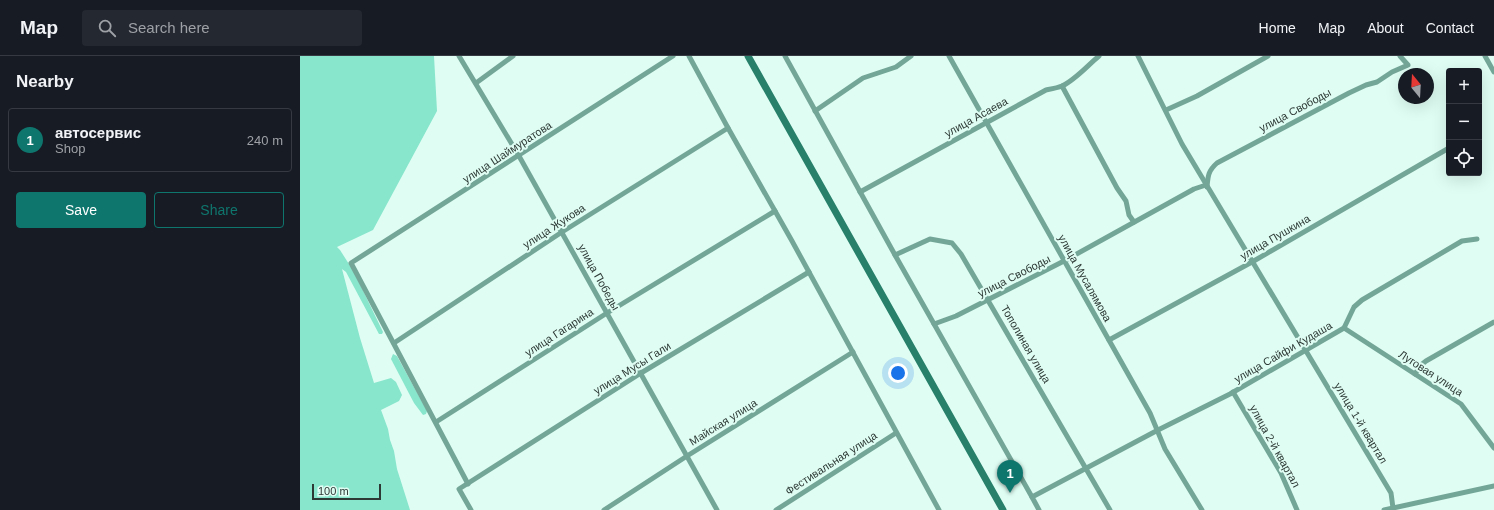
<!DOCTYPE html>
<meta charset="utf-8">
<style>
body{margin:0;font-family:Arial,sans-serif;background:#242831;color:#f1f3f6}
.controls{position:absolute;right:12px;top:12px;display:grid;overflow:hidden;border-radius:4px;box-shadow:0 4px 16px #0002}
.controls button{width:36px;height:36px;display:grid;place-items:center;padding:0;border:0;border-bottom:1px solid #363941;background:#171b24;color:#f1f3f6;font:20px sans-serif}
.compass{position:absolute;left:1098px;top:12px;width:36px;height:36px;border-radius:50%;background:#171b24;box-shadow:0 4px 16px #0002;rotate:342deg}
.scale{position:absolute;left:12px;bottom:10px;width:69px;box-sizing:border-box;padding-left:4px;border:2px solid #2d3935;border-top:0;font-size:11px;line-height:14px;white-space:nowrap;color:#2d3935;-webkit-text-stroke:3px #dffdf3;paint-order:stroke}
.you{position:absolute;left:598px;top:317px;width:14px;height:14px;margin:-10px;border:3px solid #fff;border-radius:50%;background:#1a73e8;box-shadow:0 0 0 6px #1a73e833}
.badge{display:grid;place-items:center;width:26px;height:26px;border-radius:50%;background:#0f766e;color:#fff;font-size:13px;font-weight:700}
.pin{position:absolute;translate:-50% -33px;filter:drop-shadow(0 1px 2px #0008)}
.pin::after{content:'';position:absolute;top:21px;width:14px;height:12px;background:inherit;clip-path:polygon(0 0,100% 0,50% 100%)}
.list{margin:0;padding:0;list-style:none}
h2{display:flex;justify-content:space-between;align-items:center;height:52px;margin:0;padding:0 16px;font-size:17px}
h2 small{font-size:13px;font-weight:400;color:#9ea1a6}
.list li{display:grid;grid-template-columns:26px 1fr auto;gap:12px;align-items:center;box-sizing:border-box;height:64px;margin:0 8px 8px;padding:0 8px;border:1px solid #363941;border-radius:4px}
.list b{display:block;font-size:15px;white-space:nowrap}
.list p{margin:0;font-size:13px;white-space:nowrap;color:#9ea1a6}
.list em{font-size:13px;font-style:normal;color:#9ea1a6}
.actions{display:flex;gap:8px;padding:12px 16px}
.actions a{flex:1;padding:9px 0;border:1px solid #0f766e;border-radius:4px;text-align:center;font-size:14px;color:#0f766e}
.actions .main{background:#0f766e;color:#fff}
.icon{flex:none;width:22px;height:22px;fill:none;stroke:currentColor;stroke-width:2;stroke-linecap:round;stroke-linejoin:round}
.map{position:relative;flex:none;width:1194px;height:454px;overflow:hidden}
header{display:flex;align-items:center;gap:24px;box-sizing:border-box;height:56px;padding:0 20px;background:#171b24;border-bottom:1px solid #363941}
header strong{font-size:19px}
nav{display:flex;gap:22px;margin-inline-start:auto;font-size:14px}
.search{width:280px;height:36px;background:#242831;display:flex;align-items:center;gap:10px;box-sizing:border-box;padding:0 14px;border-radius:4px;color:#9ea1a6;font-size:15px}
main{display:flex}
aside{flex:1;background:#171b24}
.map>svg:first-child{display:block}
.green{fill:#87e6cc}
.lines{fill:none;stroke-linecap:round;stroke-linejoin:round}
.minor{stroke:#74a698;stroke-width:5}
.secondary{stroke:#28806b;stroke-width:7}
.labels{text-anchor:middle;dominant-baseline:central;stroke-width:4;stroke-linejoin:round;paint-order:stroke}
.street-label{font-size:11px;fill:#2d3935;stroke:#dffdf3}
</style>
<header>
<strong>Map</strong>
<div class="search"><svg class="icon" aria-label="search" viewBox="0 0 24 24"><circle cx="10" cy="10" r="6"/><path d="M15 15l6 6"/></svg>Search here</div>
<nav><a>Home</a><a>Map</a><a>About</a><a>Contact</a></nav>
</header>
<main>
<aside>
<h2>Nearby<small></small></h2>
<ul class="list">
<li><span class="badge">1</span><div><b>автосервис</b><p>Shop</p></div><em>240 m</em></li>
</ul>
<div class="actions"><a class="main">Save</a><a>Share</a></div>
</aside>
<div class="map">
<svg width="1194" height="454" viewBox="0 0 1194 454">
<rect width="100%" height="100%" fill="#dffdf3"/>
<g class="green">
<path d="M0 0H134L137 55 73 174 37 191 40 194 54 216 83 276 82 278H79L46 216 42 213 60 282 74 327 91 322 96 326 102 339 99 345 81 354 88 373 90 384 94 395 97 413 110 454H0Z"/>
<path d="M93 298 97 300 127 355 126 358 123 359 114 347 91 303Z"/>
</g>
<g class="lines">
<g class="minor">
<path d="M159 0 219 100 417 454"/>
<path d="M389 0 428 72 492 185 639 454"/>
<path d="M485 0 595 199 732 441"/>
<path d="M649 0 850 357 865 393 902 454"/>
<path d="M838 0 882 88 1091 437 1093 452"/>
<path d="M1185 0 1194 16"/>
<path d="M176 27 213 0"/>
<path d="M762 30 817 132 826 145 829 159 834 166"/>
<path d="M866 54 897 40 968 0"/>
<path d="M515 55 563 22 596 11 611 0"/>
<path d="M907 131C908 120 908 115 917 107L1049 37 1066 29 1077 26 1092 16 1108 9 1100 0"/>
<path d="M560 136 746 34C751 33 757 32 762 30 775 24 788 9 799 0"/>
<path d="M595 199 630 183 652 187 661 198 810 454"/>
<path d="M634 268 656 260 764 205 894 133 906 129"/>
<path d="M1044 272 1161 348 1194 392"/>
<path d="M809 284 952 206 1149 92"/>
<path d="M94 287 262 176 428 72"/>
<path d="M1115 318 1121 309 1126 305 1194 266"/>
<path d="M933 336 981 417 997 454"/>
<path d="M136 366 307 257 475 155"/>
<path d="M168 428 51 207 373 0"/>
<path d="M171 454 159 433 341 317 509 216"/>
<path d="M304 454 387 400 553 296"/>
<path d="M476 454 596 377"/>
<path d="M739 454 732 441 858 374 930 338 1044 272 1054 251 1062 244 1162 185 1177 183"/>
<path d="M1084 454 1194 430"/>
</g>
<path class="secondary" d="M448 0 703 454"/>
</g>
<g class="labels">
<g class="street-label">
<text transform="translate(995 54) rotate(-28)">улица Свободы</text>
<text transform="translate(676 61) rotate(-29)">улица Асаева</text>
<text transform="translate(207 96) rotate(-33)">улица Шаймуратова</text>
<text transform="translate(254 170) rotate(-33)">улица Жукова</text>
<text transform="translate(975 181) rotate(-30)">улица Пушкина</text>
<text transform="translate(714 220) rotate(-27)">улица Свободы</text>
<text transform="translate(299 221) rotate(61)">улица Победы</text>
<text transform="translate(785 222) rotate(61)">улица Мусалямова</text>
<text transform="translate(259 276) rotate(-33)">улица Гагарина</text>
<text transform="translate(726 288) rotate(60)">Тополиная улица</text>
<text transform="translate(983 296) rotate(-30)">улица Сайфи Кудаша</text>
<text transform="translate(332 312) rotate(-32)">улица Мусы Гали</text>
<text transform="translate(1131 317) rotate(33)">Луговая улица</text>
<text transform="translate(423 366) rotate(-32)">Майская улица</text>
<text transform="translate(1061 367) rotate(59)">улица 1-й квартал</text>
<text transform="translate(975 390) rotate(61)">улица 2-й квартал</text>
<text transform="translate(531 407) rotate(-33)">Фестивальная улица</text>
</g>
</g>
</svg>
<div class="controls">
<button>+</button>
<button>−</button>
<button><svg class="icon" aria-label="locate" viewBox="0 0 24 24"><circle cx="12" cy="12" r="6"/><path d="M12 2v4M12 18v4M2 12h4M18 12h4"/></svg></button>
</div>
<svg class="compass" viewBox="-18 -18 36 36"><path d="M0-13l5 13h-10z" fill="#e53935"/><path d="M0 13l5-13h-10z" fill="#9ea1a6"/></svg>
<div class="scale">100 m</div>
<div class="you"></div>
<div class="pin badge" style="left:710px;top:437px">1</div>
</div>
</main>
